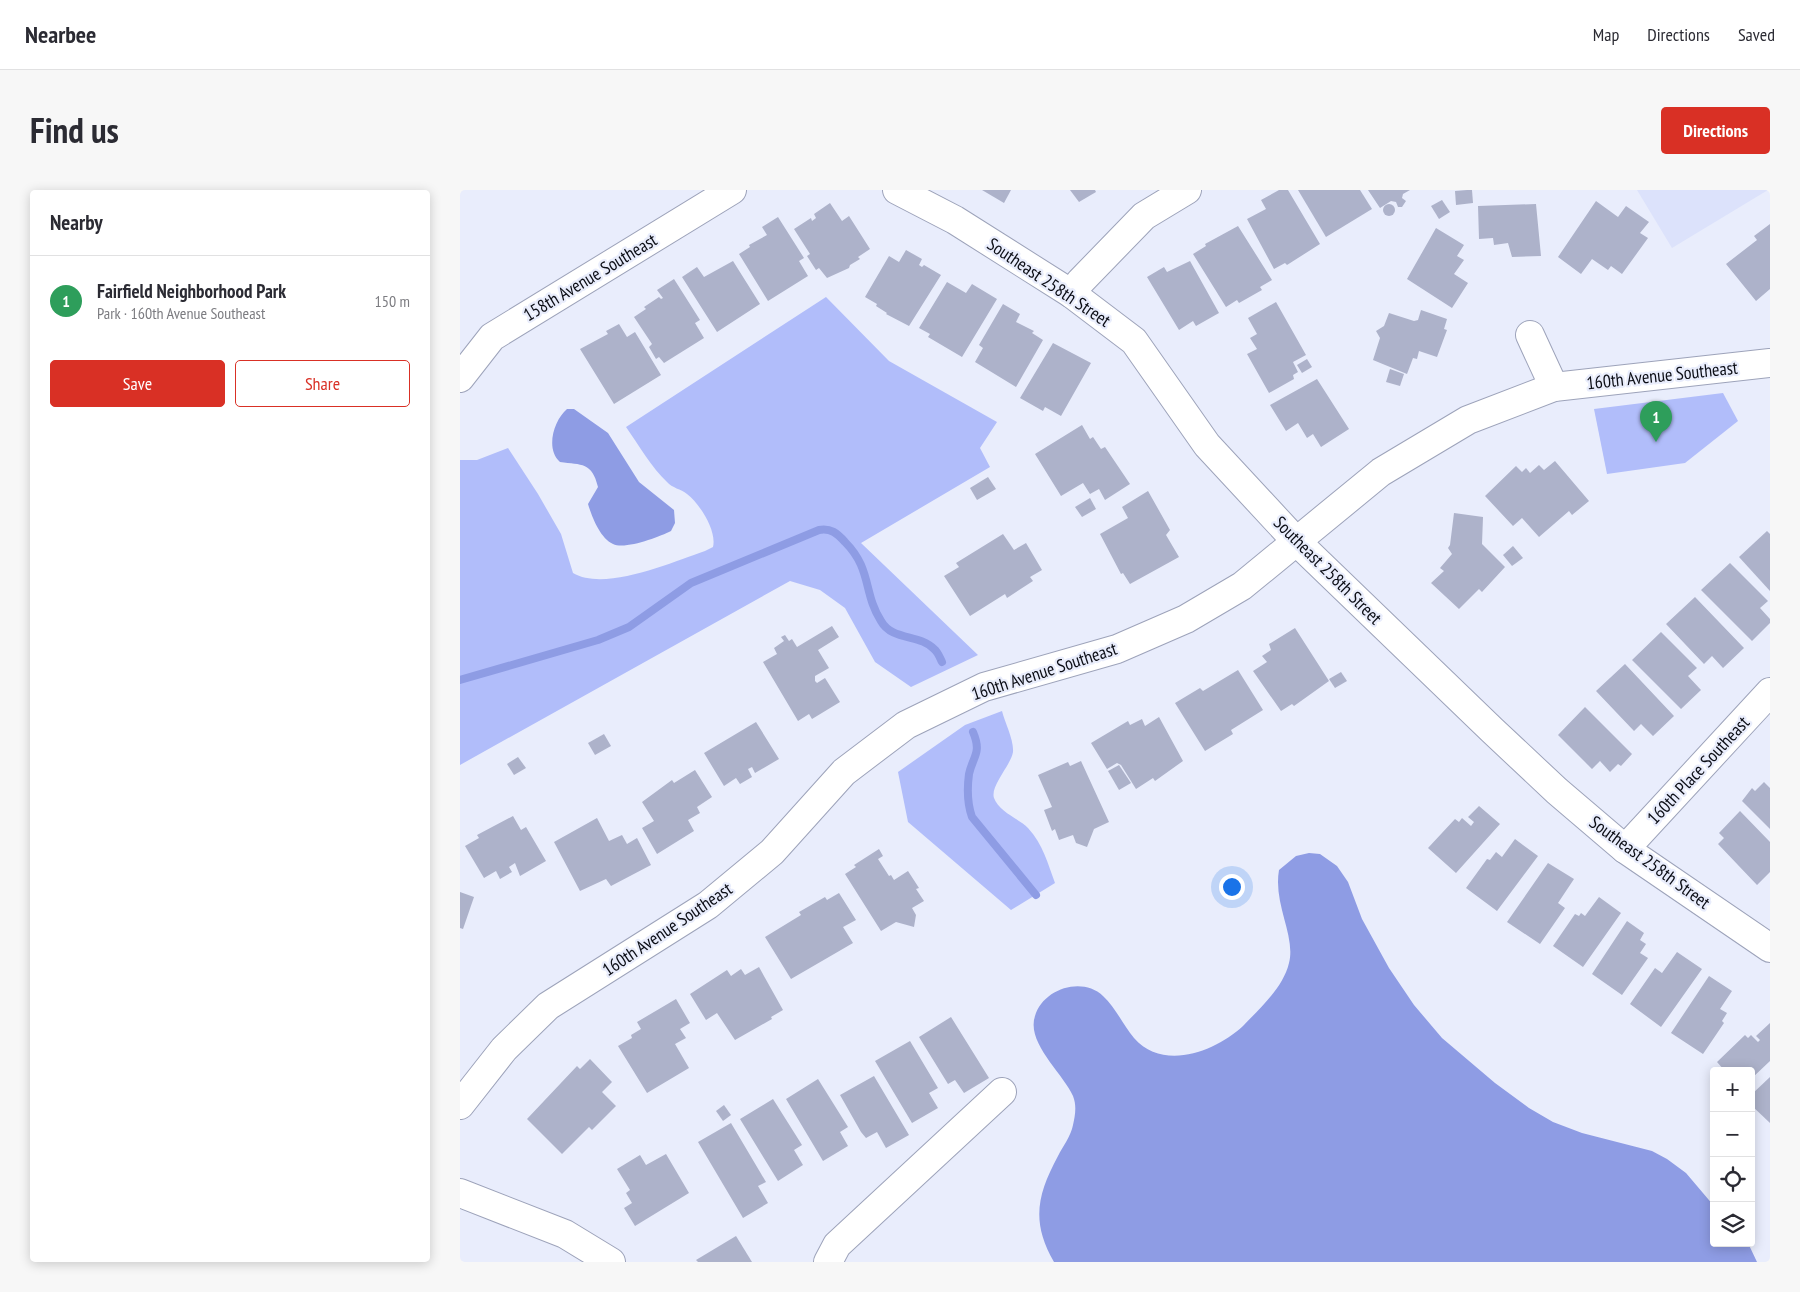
<!DOCTYPE html>
<meta charset="utf-8">
<style>
body{margin:0;font-family:"PT Sans Narrow",sans-serif;background:#f7f7f7;color:#2b2b33}
.controls{position:absolute;right:15px;bottom:15px;display:grid;overflow:hidden;border-radius:5px;box-shadow:0 2px 12px #0003}
.controls button{width:45px;height:45px;display:grid;place-items:center;padding:0;border:0;border-bottom:1px solid #e1e1e2;background:#fff;color:#2b2b33;font:25px sans-serif}
.you{position:absolute;left:771px;top:696px;width:18px;height:18px;margin:-12px;border:4px solid #fff;border-radius:50%;background:#1a73e8;box-shadow:0 0 0 8px #1a73e833}
.badge{display:grid;place-items:center;width:32px;height:32px;border-radius:50%;background:#d93025;color:#fff;font-size:16px;font-weight:700}
.pin{position:absolute;translate:-50% -41px;filter:drop-shadow(0 1px 2px #0008)}
.pin::after{content:'';position:absolute;top:26px;width:18px;height:15px;background:inherit;clip-path:polygon(0 0,100% 0,50% 100%)}
.list{margin:0;padding:0;list-style:none}
h2{display:flex;justify-content:space-between;align-items:center;height:65px;margin:0;padding:0 20px;font-size:21px}
h2 small{font-size:16px;font-weight:400;color:#7c7c81}
.list li{display:grid;grid-template-columns:32px 1fr auto;gap:15px;align-items:center;box-sizing:border-box;height:90px;padding:0 20px;border-top:1px solid #e1e1e2}
.list b{display:block;font-size:19px;white-space:nowrap}
.list p{margin:0;font-size:16px;white-space:nowrap;color:#7c7c81}
.list em{font-size:16px;font-style:normal;color:#7c7c81}
.actions{display:flex;gap:10px;padding:15px 20px}
.actions a{flex:1;padding:11px 0;border:1px solid #d93025;border-radius:5px;text-align:center;font-size:18px;color:#d93025}
.actions .main{background:#d93025;color:#fff}
.icon{flex:none;width:28px;height:28px;fill:none;stroke:currentColor;stroke-width:2;stroke-linecap:round;stroke-linejoin:round}
.map{position:relative;flex:none;width:1310px;height:1072px;overflow:hidden;border-radius:5px}
header{display:flex;align-items:center;gap:30px;box-sizing:border-box;height:70px;padding:0 25px;background:#fff;border-bottom:1px solid #e1e1e2}
header strong{font-size:24px}
nav{display:flex;gap:28px;margin-inline-start:auto;font-size:18px}
.intro{display:flex;align-items:center;justify-content:space-between;box-sizing:border-box;height:120px;padding:0 30px}
h1{margin:0;font-size:35px}
.button{padding:12px 22px;border-radius:5px;background:#d93025;color:#fff;font-size:18px;font-weight:700}
main{display:flex;gap:30px;padding:0 30px}
aside{flex:1;background:#fff;border-radius:5px;box-shadow:0 2px 12px #0003}
.map>svg:first-child{display:block}
.built{fill:#dce2fb}
.green{fill:#b1bdfa}
.water{fill:#8e9ce4}
.lines{fill:none;stroke-linecap:round;stroke-linejoin:round}
.stream{stroke:#8e9ce4;stroke-width:8}
.building{fill:#adb2ca}
.minor-casing{stroke:#9da3ba;stroke-width:30}
.minor{stroke:#fff;stroke-width:28}
.labels{text-anchor:middle;dominant-baseline:central;stroke-width:4.5;stroke-linejoin:round;paint-order:stroke}
.street-label{font-size:18px;fill:#0b0d15;stroke:#e9edfc}
</style>
<header>
<strong>Nearbee</strong>
<nav><a>Map</a><a>Directions</a><a>Saved</a></nav>
</header>
<div class="intro"><h1>Find us</h1><a class="button">Directions</a></div>
<main>
<aside>
<h2>Nearby<small></small></h2>
<ul class="list">
<li><span class="badge" style="background:#2e9e5b">1</span><div><b>Fairfield Neighborhood Park</b><p>Park · 160th Avenue Southeast</p></div><em>150 m</em></li>
</ul>
<div class="actions"><a class="main">Save</a><a>Share</a></div>
</aside>
<div class="map">
<svg width="1310" height="1072" viewBox="0 0 1310 1072">
<rect width="100%" height="100%" fill="#e9edfc"/>
<path class="built" d="M1177 0H1308L1212 58Z"/>
<g class="green">
<path d="M366 107 429 171 537 232 520 258 530 277 401 353 518 465 451 497 415 472 385 418 360 400 330 391 0 575V270H17L48 258 78 304 101 344 113 383C145 402 212 372 245 361L253 357C257 341 240 314 227 304 221 299 212 298 207 292 192 278 178 254 166 237Z"/>
<path d="M1263 203 1278 231 1225 273 1147 284 1134 219Z"/>
<path d="M542 521C545 533 554 550 553 562 551 575 530 596 534 608 539 622 558 628 568 638 583 654 588 674 595 693L551 720 448 632 438 582 505 535Z"/>
</g>
<g class="water">
<path d="M107 219H114L148 243 179 292 214 320 215 333 211 341C199 347 165 360 153 354 140 348 132 327 128 314L138 297C132 272 122 275 100 272 85 259 94 230 107 219Z"/>
<path d="M849 663 860 664 877 676 888 692 902 729 929 778 954 815 982 848 1035 893 1069 918 1093 932 1122 943 1192 961 1207 969 1226 983 1254 1016V1053H1288L1297 1072H594C571 1032 577 1005 598 966 603 956 611 946 613 935 615 926 617 916 613 906 603 883 566 853 575 826 583 799 622 786 643 806 656 818 663 835 674 848 704 882 756 861 783 836 800 818 823 798 829 773 836 746 813 714 819 680L836 666Z"/>
</g>
<g class="lines">
<g class="stream">
<path d="M0 490 138 450 169 437 231 393 359 340C371 338 377 343 385 352 412 379 403 403 421 431 432 451 460 444 474 459 478 462 480 468 482 472"/>
<path d="M513 542C522 563 513 566 509 584 507 599 507 613 512 627L576 705"/>
</g>
</g>
<g class="building">
<path d="M522 0H551L544 13Z"/>
<path d="M610 0H635L636 2 619 12Z"/>
<path d="M819 0H828L860 54 827 75 825 73 814 79 787 29 806 19 801 10Z"/>
<path d="M838 0H900L912 19 866 47Z"/>
<path d="M908 0H950L943 4 942 8 946 11 942 17H938L936 12 931 11 920 18Z"/>
<path d="M1007 0H1012L1013 13 996 15 995 1Z"/>
<path d="M982 10 990 22 979 29 971 16Z"/>
<path d="M1136 11 1158 27 1166 16 1189 32 1180 43 1188 48 1162 84 1151 76 1148 80 1132 69 1121 84 1098 67Z"/>
<path d="M370 13 382 31 389 26 410 59 398 67 400 69 390 75 389 78 367 88 359 78 356 80 347 66 350 64 334 39 351 28 352 31 356 28 354 24Z"/>
<circle cx="929" cy="20" r="6"/>
<path d="M1076 14 1081 66 1052 67 1048 53 1034 55 1033 48 1019 49 1018 16Z"/>
<path d="M318 27 344 68 339 71 348 86 308 111 279 64 290 57 289 55 307 45 302 37Z"/>
<path d="M1310 34V99L1296 111 1266 74 1297 50 1294 46Z"/>
<path d="M778 36 812 90 800 97 802 100 779 113 777 110 766 117 733 64 746 56 745 54Z"/>
<path d="M976 38 1004 55 997 66 1004 70 994 84 1008 93 992 118 947 89Z"/>
<path d="M446 60 462 69 459 75 462 77 464 75 481 85 449 136 426 124 427 123 416 116 417 114 405 107 429 66 439 72Z"/>
<path d="M273 71 300 114 257 142 222 87 237 77 244 87Z"/>
<path d="M730 71 759 123 736 136 733 131 719 140 687 87 704 77 707 82Z"/>
<path d="M214 89 240 130 235 133 244 148 204 173 199 167 196 169 189 157 192 154 174 127 186 119 184 117 199 107 201 109 203 108 197 100Z"/>
<path d="M487 92 506 103 512 94 537 109 502 167 468 147 470 144 459 138Z"/>
<path d="M816 112 846 165 833 172 838 182 833 185 834 189 809 203 787 164 797 159 790 148 797 144 788 128Z"/>
<path d="M543 114 560 124 556 132 574 141 572 143 583 150 556 197 515 172 523 158 519 155Z"/>
<path d="M961 120 987 129 984 139 987 140 977 167 959 161 957 169 953 168 947 184 913 170 920 148 916 141 924 136 929 123 954 131 958 130Z"/>
<path d="M159 134 167 147 175 142 201 185 154 214 120 159 148 144 146 141Z"/>
<path d="M593 153 631 173 601 226 585 217 583 221 560 208Z"/>
<path d="M847 169 852 177 842 183 837 175Z"/>
<path d="M930 179 944 184 940 196 926 192Z"/>
<path d="M857 189 889 239 861 257 853 244 847 248 838 233 826 241 810 215Z"/>
<path d="M622 235 630 249 633 247 641 259 645 257 670 294 645 310 639 299 630 304 623 293 601 306 575 264Z"/>
<path d="M1095 271 1129 311 1112 325 1109 321 1079 347 1062 328 1053 336 1025 306 1056 276 1062 282 1066 278 1070 283 1079 275 1084 280Z"/>
<path d="M528 287 536 299 517 310 510 298Z"/>
<path d="M688 301 710 340 706 345 719 367 670 394 663 383 661 384 640 344 668 328 662 317Z"/>
<path d="M630 308 636 319 622 327 615 317Z"/>
<path d="M994 323 1023 327 1022 354 1045 377 1022 402 1019 399 999 419 971 393 984 381 980 378 992 364 988 358 990 355Z"/>
<path d="M1307 341 1310 344V401L1279 367Z"/>
<path d="M543 344 554 360 566 353 582 380 570 387 573 391 547 408 545 404 510 426 484 386 499 377 496 373Z"/>
<path d="M1053 356 1063 368 1052 376 1043 365Z"/>
<path d="M1270 373 1308 411 1300 418 1310 429V433L1292 451 1241 400Z"/>
<path d="M1235 407 1284 458 1263 478 1252 466 1244 474 1206 434Z"/>
<path d="M372 436 379 447 358 460 369 478 355 486V491L357 493 365 488 380 512 352 529 349 524 338 531 303 472 317 464 314 458 324 451 321 447 325 445 329 451 332 449 337 457Z"/>
<path d="M835 438 869 491 834 516 832 514 821 521 793 481 807 472 802 466 811 460 809 454Z"/>
<path d="M1201 442 1237 478 1228 486 1241 500 1221 519 1172 470Z"/>
<path d="M1165 474 1214 526 1193 546 1181 534 1174 541 1136 501Z"/>
<path d="M778 480 803 520 771 540 773 544 745 561 715 513 740 498 743 501Z"/>
<path d="M881 482 887 491 875 498 869 489Z"/>
<path d="M1125 517 1172 564 1161 576 1158 574 1150 582 1140 571 1132 579 1098 545Z"/>
<path d="M699 527 723 571 695 591 693 588 676 599 661 575 657 573 647 579 631 553 668 531 670 535 682 529 685 536Z"/>
<path d="M296 532 319 569 295 583 292 577 288 579 292 587 280 594 276 588 264 596 244 563Z"/>
<path d="M144 544 151 556 135 565 128 553Z"/>
<path d="M58 567 66 578 54 585 47 574Z"/>
<path d="M621 571 649 632 634 639 627 657 616 653 613 645 599 650 595 639 592 641 584 620 592 617 578 585 608 572 610 576Z"/>
<path d="M659 575 671 593 659 600 648 581Z"/>
<path d="M235 580 252 607 237 617 240 623 228 630 234 641 197 664 182 638 194 631 182 612 212 590 214 593Z"/>
<path d="M1304 592 1310 598V639L1282 611 1292 598 1295 601Z"/>
<path d="M1019 616 1040 634 996 683 968 658 995 629 999 632 1002 628 1011 636 1014 632 1008 627Z"/>
<path d="M1280 621 1310 652V682L1297 695 1258 654 1264 648 1259 643Z"/>
<path d="M53 626 61 640 66 637 86 671 60 686 55 673 49 677 52 682 40 689 36 681 24 688 5 656 19 648 17 645Z"/>
<path d="M137 628 149 651 162 645 167 654 177 648 191 675 151 696 146 689 120 701 94 652Z"/>
<path d="M1055 649 1078 666 1037 721 1006 698 1027 669 1030 670 1036 662 1042 667Z"/>
<path d="M419 659 423 666 418 669 429 686 431 685 434 690 448 681 459 698 456 699 464 711 452 718 456 725 454 737 436 732 421 741 385 684 396 677 394 675Z"/>
<path d="M1088 673 1114 689 1098 713 1105 718 1080 754 1047 732Z"/>
<path d="M0 702 14 707 3 739 0 738Z"/>
<path d="M379 703 396 730 383 737 393 753 331 789 305 747 341 725 339 722 365 707 367 710Z"/>
<path d="M1139 707 1161 723 1123 777 1093 756 1115 724 1119 726 1121 723 1125 726Z"/>
<path d="M1167 731 1184 743 1180 750 1186 754 1180 763 1188 768 1162 805 1132 784Z"/>
<path d="M1217 762 1242 779 1201 837 1170 814 1195 778 1202 783Z"/>
<path d="M299 777 323 820 311 827 312 829 275 850 257 823 246 830 230 804 267 780 271 786 281 779 285 785Z"/>
<path d="M1249 786 1272 801 1260 819 1267 823 1262 831 1264 833 1243 864 1211 843Z"/>
<path d="M216 809 230 833 220 839 226 848 215 854 229 878 187 903 158 856 172 848 171 845 181 839 177 832Z"/>
<path d="M491 827 529 888 504 903 495 890 488 894 459 847Z"/>
<path d="M1310 833V871L1291 889V881H1265L1257 872 1285 845 1288 848 1291 845 1298 852 1300 850 1296 846Z"/>
<path d="M450 851 478 898 469 903 478 918 452 933 415 871Z"/>
<path d="M130 869 152 892 142 902 156 916 132 940 129 937 102 964 67 929 117 876 120 879Z"/>
<path d="M414 886 449 945 426 958 417 942 406 948 401 942 380 905Z"/>
<path d="M1310 887V933L1291 915V905Z"/>
<path d="M358 889 388 937 380 942 388 956 363 971 326 909Z"/>
<path d="M313 909 342 955 334 960 343 975 318 991 280 929Z"/>
<path d="M264 915 271 925 263 931 256 921Z"/>
<path d="M271 933 306 992 298 996 308 1013 283 1028 238 952Z"/>
<path d="M206 964 229 1003 175 1036 164 1018 172 1013 166 1003 170 1000 157 979 180 965 186 975Z"/>
<path d="M276 1046 292 1072H238L236 1070Z"/>
</g>
<g class="lines">
<defs>
<g id="minor">
<path d="M437 0 495 30 612 104 674 151 747 255 837 352 1032 540 1097 601 1165 659 1310 758"/>
<path d="M612 104 620 92 684 26 727 0"/>
<path d="M1070 145 1094 197"/>
<path d="M0 188 32 147 272 0"/>
<path d="M1165 659 1310 502"/>
<path d="M0 915 44 859 88 816 248 715 312 662 384 582 446 535 524 497 657 459 726 429 782 396 921 282 1008 230 1094 197 1310 173"/>
<path d="M0 1003 105 1044 151 1072"/>
<path d="M368 1072 377 1055 542 902"/>
</g>
</defs>
<use href="#minor" class="minor-casing"/>
<use href="#minor" class="minor"/>
</g>
<g class="labels">
<g class="street-label">
<text transform="translate(130 87) rotate(-31)">158th Avenue Southeast</text>
<text transform="translate(589 92) rotate(34)">Southeast 258th Street</text>
<text transform="translate(1202 185) rotate(-6)">160th Avenue Southeast</text>
<text transform="translate(868 380) rotate(45)">Southeast 258th Street</text>
<text transform="translate(584 481) rotate(-18)">160th Avenue Southeast</text>
<text transform="translate(1238 580) rotate(-47)">160th Place Southeast</text>
<text transform="translate(1190 672) rotate(36)">Southeast 258th Street</text>
<text transform="translate(207 739) rotate(-34)">160th Avenue Southeast</text>
</g>
</g>
</svg>
<div class="controls">
<button>+</button>
<button>−</button>
<button><svg class="icon" aria-label="locate" viewBox="0 0 24 24"><circle cx="12" cy="12" r="6"/><path d="M12 2v4M12 18v4M2 12h4M18 12h4"/></svg></button>
<button><svg class="icon" aria-label="layers" viewBox="0 0 24 24"><path d="M12 4l9 5-9 5-9-5zM3 14l9 5 9-5"/></svg></button>
</div>
<div class="you"></div>
<div class="pin badge" style="left:1196px;top:252px;background:#2e9e5b">1</div>
</div>
</main>
